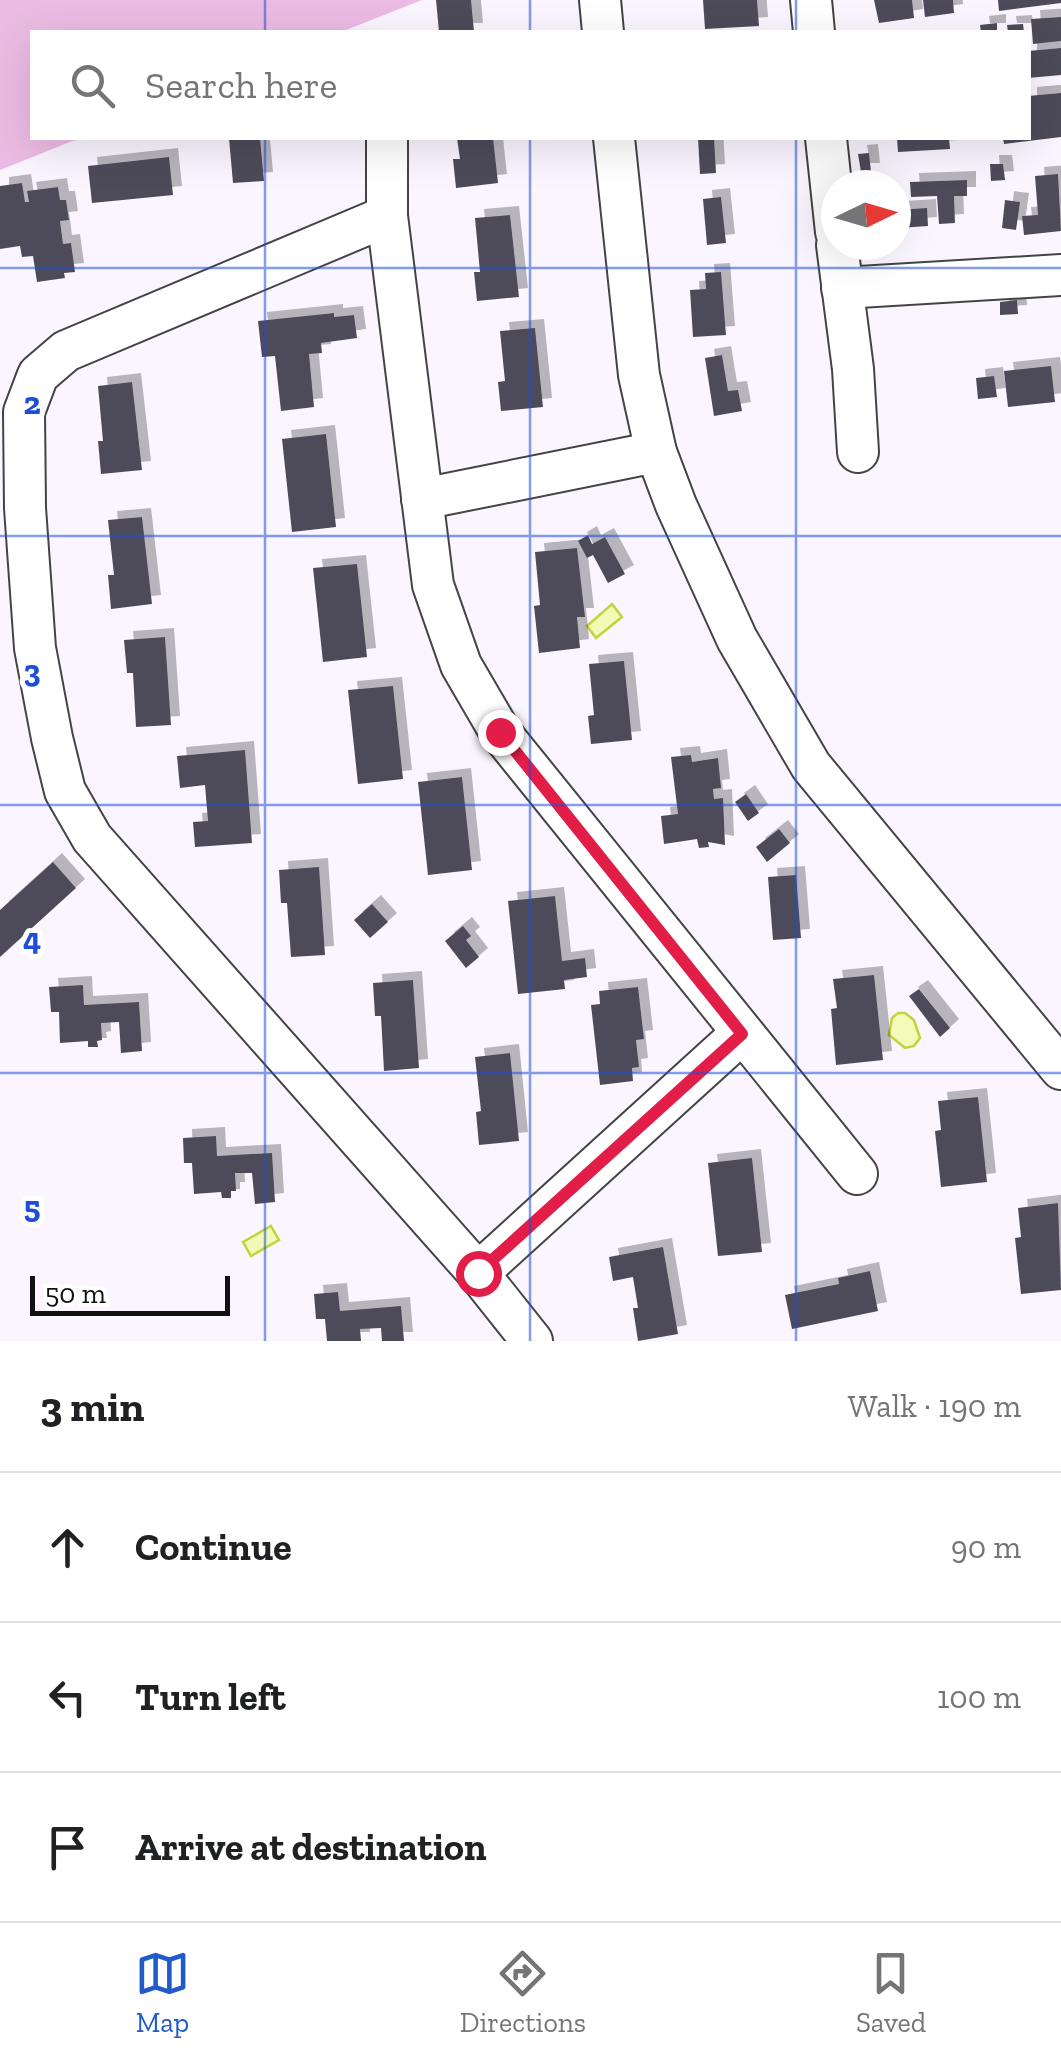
<!DOCTYPE html>
<meta charset="utf-8">
<style>
body{margin:0;font-family:"Zilla Slab",serif;background:#f6f6f6;color:#202124}
.compass{position:absolute;left:821px;top:170px;width:90px;height:90px;border-radius:50%;background:#fff;box-shadow:0 10px 40px #0002;rotate:85deg}
.scale{position:absolute;left:30px;bottom:25px;width:200px;box-sizing:border-box;padding-left:10px;border:5px solid #111;border-top:0;font-size:28px;line-height:35px;white-space:nowrap;color:#111;-webkit-text-stroke:8px #fff;paint-order:stroke}
.stop{position:absolute;width:30px;height:30px;margin:-22px;border:8px solid #e11d48;border-radius:50%;background:#fff}
.stop.end{background:#e11d48;border-color:#fff;box-shadow:0 2px 10px #0008}
.list{margin:0;padding:0;list-style:none}
h2{display:flex;justify-content:space-between;align-items:center;height:130px;margin:0;padding:0 40px;font-size:42px}
h2 small{font-size:32px;font-weight:400;color:#757577}
.list li{display:grid;grid-template-columns:65px 1fr auto;gap:30px;align-items:center;box-sizing:border-box;height:150px;padding:0 40px;border-top:2px solid #e0e0e0}
.list b{display:block;font-size:38px;white-space:nowrap}
.list em{font-size:32px;font-style:normal;color:#757577}
.icon{flex:none;width:55px;height:55px;fill:none;stroke:currentColor;stroke-width:2;stroke-linecap:round;stroke-linejoin:round}
.map{position:relative;flex:none;width:1061px;height:1341px;overflow:hidden}
.search{position:absolute;background:#fff;box-shadow:0 10px 40px #0002;left:30px;right:30px;top:30px;height:110px;display:flex;align-items:center;gap:25px;box-sizing:border-box;padding:0 35px;border-radius:0px;color:#757577;font-size:38px}
.sheet{height:580px;background:#fff}
nav{display:flex;justify-content:space-around;align-items:center;box-sizing:border-box;height:140px;border-top:2px solid #e0e0e0;background:#fff;font-size:28px;color:#757577}
nav a{display:grid;justify-items:center;gap:5px}
nav .on{color:#215ac9}
.map>svg:first-child{display:block}
.green{fill:#ecbbe3}
.water{fill:#f3f9b7;stroke:#c3d33a;stroke-width:2.5}
.building{fill:#4e4c5a;filter:url(#shadow)}
.lines{fill:none;stroke-linecap:round;stroke-linejoin:round}
.minor-casing{stroke:#444;stroke-width:44}
.minor{stroke:#fff;stroke-width:40}
.route{stroke:#e11d48;stroke-width:12}
.grid{fill:none;stroke:#1d4ed8;stroke-width:2.5;stroke-opacity:0.55}
.grid-label{font-size:32px;text-anchor:middle;font-weight:bold;fill:#1d4ed8;stroke:#fff;stroke-width:10;stroke-linejoin:round;paint-order:stroke}
</style>
<div class="map">
<svg width="1061" height="1341" viewBox="0 0 1061 1341">
<defs>
<filter id="shadow"><feDropShadow dx="9" dy="-9" stdDeviation="0" flood-color="#0004"/></filter>
</defs>
<rect width="100%" height="100%" fill="#faf5ff"/>
<path class="green" d="M0 0H422L341 32H32V138H80L0 170Z"/>
<g class="water">
<path d="M612 604 622 617 596 638 587 626Z"/>
<path d="M898 1013H905L914 1020 920 1038 914 1046 905 1048 889 1035 892 1018Z"/>
<path d="M271 1226 279 1240 251 1256 243 1242Z"/>
</g>
<g class="building">
<path d="M436 0H471L474 32H439Z"/>
<path d="M703 0H757L759 26 705 29Z"/>
<path d="M874 0H912L914 18 879 23Z"/>
<path d="M923 0H953L954 13 925 17Z"/>
<path d="M998 0H1061V3L999 11Z"/>
<path d="M1061 17V41L1033 44 1031 19Z"/>
<path d="M997 23V32H981L980 25Z"/>
<path d="M1023 24 1024 32H1008L1007 25Z"/>
<path d="M1061 48V75L1028 78V51Z"/>
<path d="M1061 93V137L1004 144 1003 138H1028V96Z"/>
<path d="M229 138H260L264 181 233 183Z"/>
<path d="M457 138H493L498 183 456 188 453 159H460Z"/>
<path d="M698 138H714L716 173 700 174Z"/>
<path d="M897 138H949L950 149 898 152Z"/>
<path d="M869 153 871 172H861L858 154Z"/>
<path d="M169 157 173 195 92 203 88 166Z"/>
<path d="M990 164H1003L1005 180 991 181Z"/>
<path d="M1058 174 1061 231 1024 235 1022 216 1038 215 1035 176Z"/>
<path d="M967 180V196H954L955 223 939 224 937 196 911 197 910 182Z"/>
<path d="M22 183 25 202H29L27 191 58 187 60 200H66L69 220 60 221 63 244 71 243 75 272 64 273 65 278 37 282 33 256 22 257 20 246 0 249V186Z"/>
<path d="M721 197 726 243 707 245 703 199Z"/>
<path d="M1005 200 1020 202 1016 230 1002 228Z"/>
<path d="M927 208 928 226 899 228 897 210Z"/>
<path d="M510 215 519 297 477 301 474 272H480L475 218Z"/>
<path d="M721 272 726 335 693 337 690 290 706 289 705 273Z"/>
<path d="M1017 300 1018 314 1000 315V302Z"/>
<path d="M334 313V317L354 315 357 338 321 343 322 353 309 354 314 407 281 411 275 356 262 357 258 321Z"/>
<path d="M535 328 543 407 501 411 498 382 505 381 500 331Z"/>
<path d="M722 355 728 391 738 390 742 411 714 416 705 358Z"/>
<path d="M1051 366 1055 402 1008 407 1004 371Z"/>
<path d="M994 376 997 397 978 399 976 378Z"/>
<path d="M132 382 142 470 101 474 98 441H103L98 386Z"/>
<path d="M326 434 336 527 292 532 282 439Z"/>
<path d="M142 517 152 604 111 609 108 575H114L108 520Z"/>
<path d="M588 535 592 544 605 537 625 574 608 583 593 555 587 558 578 541Z"/>
<path d="M577 548 585 617H577L580 648 539 653 534 606 540 605 535 552Z"/>
<path d="M357 564 367 657 323 662 313 568Z"/>
<path d="M165 637 171 725 136 727 133 673H127L124 640Z"/>
<path d="M624 661 632 740 591 744 588 716 594 715 589 664Z"/>
<path d="M393 686 403 779 358 784 348 690Z"/>
<path d="M245 750 252 843 195 847 193 822 208 821 205 785 180 788 177 756Z"/>
<path d="M691 755 692 762 718 758 721 788 713 789 714 799 723 798 725 845 708 842 709 847 699 848 697 839 664 844 661 816 678 814 671 757Z"/>
<path d="M462 777 472 870 428 875 418 782Z"/>
<path d="M746 794 759 813 748 821 735 802Z"/>
<path d="M779 829 790 843 767 862 756 847Z"/>
<path d="M53 862 76 888 0 957V910Z"/>
<path d="M319 867 325 955 291 957 287 903H281L279 870Z"/>
<path d="M796 875 801 938 773 940 768 877Z"/>
<path d="M555 896 562 961 585 958 587 977 564 980 565 989 518 994 508 901Z"/>
<path d="M372 904 388 922 370 938 354 920Z"/>
<path d="M463 926 471 936 466 940 479 957 466 968 445 941Z"/>
<path d="M874 975 883 1060 836 1065 831 1009 837 1008 833 979Z"/>
<path d="M413 980 419 1068 384 1071 381 1016H375L373 983Z"/>
<path d="M83 985 84 1005 139 1002 142 1051 121 1053 119 1022 101 1023 102 1040 97 1041 98 1047H88V1041L60 1043 59 1012H51L49 987Z"/>
<path d="M638 987 644 1039 636 1040 639 1067 632 1068 633 1081 600 1085 591 1005 600 1004 599 991Z"/>
<path d="M919 989 950 1028 940 1037 909 996Z"/>
<path d="M510 1053 519 1141 479 1145 476 1112 481 1111 475 1057Z"/>
<path d="M978 1097 987 1182 941 1187 935 1131 941 1130 938 1101Z"/>
<path d="M216 1136 217 1156 272 1153 275 1202 255 1204 252 1173H235L236 1191H231V1198H222L221 1192 194 1194 192 1163H184L183 1138Z"/>
<path d="M752 1158 762 1252 718 1256 708 1163Z"/>
<path d="M1058 1203 1061 1290 1021 1294 1015 1238 1021 1237 1018 1208Z"/>
<path d="M663 1247 678 1334 638 1341 633 1308H638L633 1277 613 1281 609 1257Z"/>
<path d="M870 1271 878 1311 792 1329 785 1295 839 1284 838 1278Z"/>
<path d="M338 1292 340 1311 401 1306 404 1341H382L381 1328 360 1329 361 1341H327L325 1319H316L314 1294Z"/>
</g>
<g class="lines">
<defs>
<g id="minor">
<path d="M600 0 603 32"/>
<path d="M811 0 814 32"/>
<path d="M614 138 639 375 656 452 676 505 737 639 811 766 1061 1069"/>
<path d="M826 138 836 232"/>
<path d="M387 139V216L433 585 461 665 500 732 857 1174"/>
<path d="M387 216 66 351 38 375 24 412 25 508 35 648 52 738 65 791 92 838 478 1273 532 1341"/>
<path d="M837 245 853 369 858 452"/>
<path d="M842 288 1061 275"/>
<path d="M422 499 656 452"/>
<path d="M478 1273 742 1033"/>
</g>
</defs>
<use href="#minor" class="minor-casing"/>
<use href="#minor" class="minor"/>
</g>
<g class="lines">
<path class="route" d="M478 1273 742 1034 500 732"/>
</g>
<path class="grid" d="M265 0V32M530 0V32M796 0V32M265 138V1341M530 138V1341M796 138V1341M0 268H1061M0 536H1061M0 805H1061M0 1073H1061"/>
<g class="grid-label">
<text x="32" y="414">2</text>
<text x="32" y="682">3</text>
<text x="32" y="950">4</text>
<text x="32" y="1218">5</text>
</g>
</svg>
<svg class="compass" viewBox="-18 -18 36 36"><path d="M0-13l5 13h-10z" fill="#e53935"/><path d="M0 13l5-13h-10z" fill="#757577"/></svg>
<div class="scale">50 m</div>
<div class="stop" style="left:478px;top:1273px"></div>
<div class="stop end" style="left:500px;top:732px"></div>
<div class="search"><svg class="icon" aria-label="search" viewBox="0 0 24 24"><circle cx="10" cy="10" r="6"/><path d="M15 15l6 6"/></svg>Search here</div>
</div>
<section class="sheet">
<h2>3 min<small>Walk · 190 m</small></h2>
<ul class="list">
<li><svg class="icon" aria-label="ahead" viewBox="0 0 24 24"><path d="M12 20V5M6 11l6-6 6 6"/></svg><div><b>Continue</b></div><em>90 m</em></li>
<li><svg class="icon" aria-label="left" viewBox="0 0 24 24"><path d="M17 20v-9H6M10 6l-5 5 5 5"/></svg><div><b>Turn left</b></div><em>100 m</em></li>
<li><svg class="icon" aria-label="arrive" viewBox="0 0 24 24"><path d="M6 21V4h12l-3 4 3 4H6"/></svg><div><b>Arrive at destination</b></div></li>
</ul>
</section>
<nav>
<a class="on"><svg class="icon" aria-label="map" viewBox="0 0 24 24"><path d="M3 6l6-2 6 2 6-2v14l-6 2-6-2-6 2zM9 4v14M15 6v14"/></svg>Map</a>
<a><svg class="icon" aria-label="directions" viewBox="0 0 24 24"><path d="M12 3l9 9-9 9-9-9zM9 14v-3h6M13 9l2 2-2 2"/></svg>Directions</a>
<a><svg class="icon" aria-label="saved" viewBox="0 0 24 24"><path d="M7 4h10v16l-5-4-5 4z"/></svg>Saved</a>
</nav>
